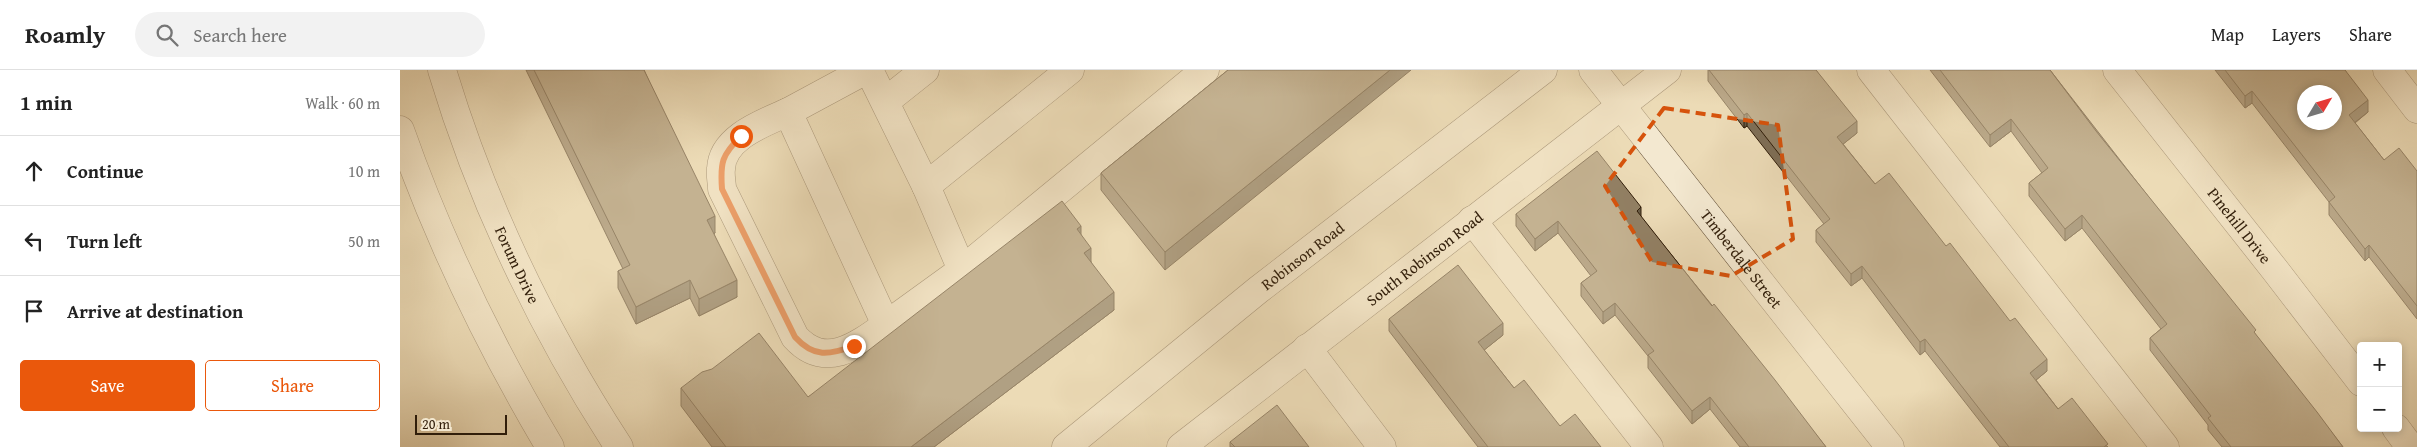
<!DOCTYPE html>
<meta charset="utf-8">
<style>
body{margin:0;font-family:"Gentium Book Plus",serif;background:#f2f2f2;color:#222}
.controls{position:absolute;right:15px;bottom:15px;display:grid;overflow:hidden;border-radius:5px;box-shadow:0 2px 8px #0003}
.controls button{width:45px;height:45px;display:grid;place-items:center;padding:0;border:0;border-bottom:1px solid #e0e0e0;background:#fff;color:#222;font:25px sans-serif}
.compass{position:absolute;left:1897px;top:15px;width:45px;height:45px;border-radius:50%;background:#fff;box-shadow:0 2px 8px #0003;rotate:52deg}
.scale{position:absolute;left:15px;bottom:12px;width:92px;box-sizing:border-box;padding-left:5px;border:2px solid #311e0a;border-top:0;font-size:14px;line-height:18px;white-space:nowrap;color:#311e0a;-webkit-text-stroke:4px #f3e8d0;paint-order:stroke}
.stop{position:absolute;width:15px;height:15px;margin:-11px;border:4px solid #ea580c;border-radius:50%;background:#fff}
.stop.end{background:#ea580c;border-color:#fff;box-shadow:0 1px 5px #0008}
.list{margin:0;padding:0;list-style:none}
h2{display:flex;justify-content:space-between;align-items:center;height:65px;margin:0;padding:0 20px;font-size:21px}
h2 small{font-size:16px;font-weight:400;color:#767676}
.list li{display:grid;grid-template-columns:32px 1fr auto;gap:15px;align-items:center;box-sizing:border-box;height:70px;padding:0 20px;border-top:1px solid #e0e0e0}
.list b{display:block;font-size:19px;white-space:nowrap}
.list em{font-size:16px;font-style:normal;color:#767676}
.actions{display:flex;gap:10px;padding:15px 20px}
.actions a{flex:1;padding:11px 0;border:1px solid #ea580c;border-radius:5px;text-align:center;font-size:18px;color:#ea580c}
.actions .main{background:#ea580c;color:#fff}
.icon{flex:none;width:28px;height:28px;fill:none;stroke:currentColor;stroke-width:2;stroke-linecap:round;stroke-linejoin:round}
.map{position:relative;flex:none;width:2017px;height:377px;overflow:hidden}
header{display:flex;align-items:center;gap:30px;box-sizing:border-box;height:70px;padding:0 25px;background:#fff;border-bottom:1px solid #e0e0e0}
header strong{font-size:24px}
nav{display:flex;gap:28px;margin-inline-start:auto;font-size:18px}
.search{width:350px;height:45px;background:#f2f2f2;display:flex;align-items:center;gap:12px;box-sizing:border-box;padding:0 18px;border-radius:28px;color:#767676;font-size:19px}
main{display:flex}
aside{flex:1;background:#fff}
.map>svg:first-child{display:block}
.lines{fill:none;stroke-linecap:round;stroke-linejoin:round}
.minor-casing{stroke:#604d35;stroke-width:29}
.minor{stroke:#f3e8d0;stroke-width:28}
.wall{fill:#7e6e56;stroke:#311e0a}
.shaded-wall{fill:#665a46;stroke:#311e0a}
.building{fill:#928064;stroke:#311e0a;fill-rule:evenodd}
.route{stroke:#ea580c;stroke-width:6}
.marked{fill:none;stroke:#d6530c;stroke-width:4;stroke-dasharray:10 6;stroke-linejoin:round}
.labels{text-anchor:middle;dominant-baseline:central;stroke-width:4.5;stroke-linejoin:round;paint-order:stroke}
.street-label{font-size:16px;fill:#311e0a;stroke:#f3e8d0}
</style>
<header>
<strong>Roamly</strong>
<div class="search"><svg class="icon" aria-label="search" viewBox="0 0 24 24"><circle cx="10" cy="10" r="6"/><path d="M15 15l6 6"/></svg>Search here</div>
<nav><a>Map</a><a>Layers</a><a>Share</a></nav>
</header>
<main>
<aside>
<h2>1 min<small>Walk · 60 m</small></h2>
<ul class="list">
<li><svg class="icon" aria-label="ahead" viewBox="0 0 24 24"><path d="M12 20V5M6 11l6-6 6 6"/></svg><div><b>Continue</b></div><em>10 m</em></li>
<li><svg class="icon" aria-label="left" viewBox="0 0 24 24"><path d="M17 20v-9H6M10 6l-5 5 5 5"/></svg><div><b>Turn left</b></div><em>50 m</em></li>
<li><svg class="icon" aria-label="arrive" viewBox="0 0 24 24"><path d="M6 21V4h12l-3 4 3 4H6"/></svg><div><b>Arrive at destination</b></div></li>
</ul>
<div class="actions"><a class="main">Save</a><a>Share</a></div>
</aside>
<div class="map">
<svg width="2017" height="377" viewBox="0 0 2017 377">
<rect width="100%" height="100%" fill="#ecdbb7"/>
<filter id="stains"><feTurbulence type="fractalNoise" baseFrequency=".004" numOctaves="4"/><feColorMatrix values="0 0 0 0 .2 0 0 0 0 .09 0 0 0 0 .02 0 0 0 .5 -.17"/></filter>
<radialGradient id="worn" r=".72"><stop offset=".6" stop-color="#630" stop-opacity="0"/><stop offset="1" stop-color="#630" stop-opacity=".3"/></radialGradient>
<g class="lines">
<defs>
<g id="minor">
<path id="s1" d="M42 0C82 133 143 260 219 377"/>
<path d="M466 0 388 42 486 255 562 200 805 0"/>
<path d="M469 0 526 116 670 0"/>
<path id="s2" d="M1193 0 1490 377"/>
<path d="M1471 0 1765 377"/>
<path id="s3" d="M1717 0 1875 200 1961 312"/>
<path d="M1987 0 2017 39"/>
<path d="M486 31 525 0"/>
<path d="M388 42C364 53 322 67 321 99 320 106 322 112 322 119L395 267C425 300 457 276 486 255"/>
<path d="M0 60C39 171 90 276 150 377"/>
<path d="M526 116 562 200"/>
<path d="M1072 150 1249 377"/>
<path d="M907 278 982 377"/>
<path d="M1996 358 2010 377"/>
<path id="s4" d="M666 377 858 220 1143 0"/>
<path id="s5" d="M781 377 1267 0"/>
</g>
</defs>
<use href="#minor" class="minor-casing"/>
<use href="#minor" class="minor"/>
</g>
<g class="wall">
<path d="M126 0H244L315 163 314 164 337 227 299 246 290 228 236 254 218 218V201L223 199Z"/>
<path d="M828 0 765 200 701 120V103Z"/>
<path d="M1308 0H1416L1457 63 1443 74 1475 114 1546 176 1647 301 1636 310 1658 339 1708 377H1600L1525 281 1520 285 1462 208 1451 216 1416 172V160L1424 154 1347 56 1344 58 1308 11Z"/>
<path d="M1530 0H1650L1943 377H1822L1808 360V355L1750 280V268L1761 259 1682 158 1665 171 1629 126V113L1642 103 1611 61 1590 77Z"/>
<path d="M1815 0H1945L1968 42 1955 53 1984 90 2017 101V249L1969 187 1965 191 1929 145V132L1852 33 1845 38Z"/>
<path d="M1116 144 1241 147 1426 377H1340L1310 339 1292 354 1248 298V286L1215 245 1203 254 1181 226V213L1191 206 1158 163 1135 181 1116 156Z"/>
<path d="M681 165 691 192 714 240 534 377H312L281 336V318L408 327Z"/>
<path d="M989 249 1103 265 1084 280 1114 318 1160 356 1201 377H1078L989 261Z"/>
<path d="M830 372 909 377H830Z"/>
</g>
<g class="shaded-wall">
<path d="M990 0H1011L765 200V182Z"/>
<path d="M1852 21V33L1845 38V26Z"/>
<path d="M1968 30V42L1949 57V45Z"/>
<path d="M1347 43V56L1344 58V45Z"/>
<path d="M1611 49V61L1590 77V65Z"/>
<path d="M1457 51V63L1437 79V67Z"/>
<path d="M1241 137V150L1237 141Z"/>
<path d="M1682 145V158L1665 171V159Z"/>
<path d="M315 146V163L307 167V150Z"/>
<path d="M1158 151V163L1135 181V169Z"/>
<path d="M681 156V173L677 159Z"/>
<path d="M1969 175V187L1965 191V179Z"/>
<path d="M691 178V195L684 183Z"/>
<path d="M1462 196V208L1451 216V204Z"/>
<path d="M290 210V228L236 254V237Z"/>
<path d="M337 210V227L299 246V229Z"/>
<path d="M714 222V240L534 377H511Z"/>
<path d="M1215 233V245L1203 254V242Z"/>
<path d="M1103 253V265L1078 285V272Z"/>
<path d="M1525 269V281L1520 285V272Z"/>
<path d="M1647 289V301L1630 315V303Z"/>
<path d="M1310 327V339L1292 354V341Z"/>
</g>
<g class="building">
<path d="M134 0H244L315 146 307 150 337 210 299 229 290 210 236 237 218 201 230 195Z"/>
<path d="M828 0H990L765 182 701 103Z"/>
<path d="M1309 0H1416L1457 51 1437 67 1475 114 1489 103 1546 176 1550 173 1610 251 1615 248 1647 289 1630 303 1658 339 1672 328 1708 374 1704 377H1609L1525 269 1520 272 1462 196 1451 204 1416 160 1430 149 1347 43 1344 45Z"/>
<path d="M1540 0H1650L1696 61 1856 260 1854 262 1917 342 1943 377H1831L1808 348 1811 346 1750 268 1767 254 1682 145 1665 159 1629 113 1648 98 1611 49 1590 65Z"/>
<path d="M1825 0H1945L1968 30 1949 45 1984 90 1999 78 2017 101V236L1969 175 1965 179 1929 132 1935 127 1852 21 1845 26ZM1904 22H1934V52H1904Z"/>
<path d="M1197 81 1241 137 1237 141 1312 236 1314 234 1375 310 1426 377H1349L1310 327 1292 341 1248 285 1254 281 1215 233 1203 242 1181 213 1197 201 1158 151 1135 169 1116 144Z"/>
<path d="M662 131 681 156 677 159 691 178 684 183 714 222 511 377H326L281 318 302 302 312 299 359 263 408 327Z"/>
<path d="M1058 195 1103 253 1078 272 1114 318 1124 310 1160 356 1175 344 1201 377H1088L989 249Z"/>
<path d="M877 335 909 377H835L830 372Z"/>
</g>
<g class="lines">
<path class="route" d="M341 66C322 85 320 92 322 119L395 267C414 288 429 285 454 276"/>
</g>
<path d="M0 0H2017V377H0ZM1264 38 1378 55 1393 169 1331 206 1252 192 1205 116Z" fill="#ecdbb7" fill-opacity=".55" fill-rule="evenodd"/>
<path class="marked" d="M1264 38 1378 55 1393 169 1331 206 1252 192 1205 116Z"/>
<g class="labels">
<g class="street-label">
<text stroke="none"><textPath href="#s3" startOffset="198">Pinehill Drive</textPath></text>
<text stroke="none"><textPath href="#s4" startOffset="304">Robinson Road</textPath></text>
<text stroke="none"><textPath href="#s5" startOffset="308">South Robinson Road</textPath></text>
<text stroke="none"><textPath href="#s2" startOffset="240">Timberdale Street</textPath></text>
<text stroke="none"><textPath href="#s1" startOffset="209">Forum Drive</textPath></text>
</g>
</g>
<rect width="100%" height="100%" filter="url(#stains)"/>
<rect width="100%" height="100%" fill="url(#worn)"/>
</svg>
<div class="controls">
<button>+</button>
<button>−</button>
</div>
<svg class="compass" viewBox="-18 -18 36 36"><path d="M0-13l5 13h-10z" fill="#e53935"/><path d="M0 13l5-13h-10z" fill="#767676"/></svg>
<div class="scale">20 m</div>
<div class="stop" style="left:341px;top:66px"></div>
<div class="stop end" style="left:454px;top:276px"></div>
</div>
</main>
